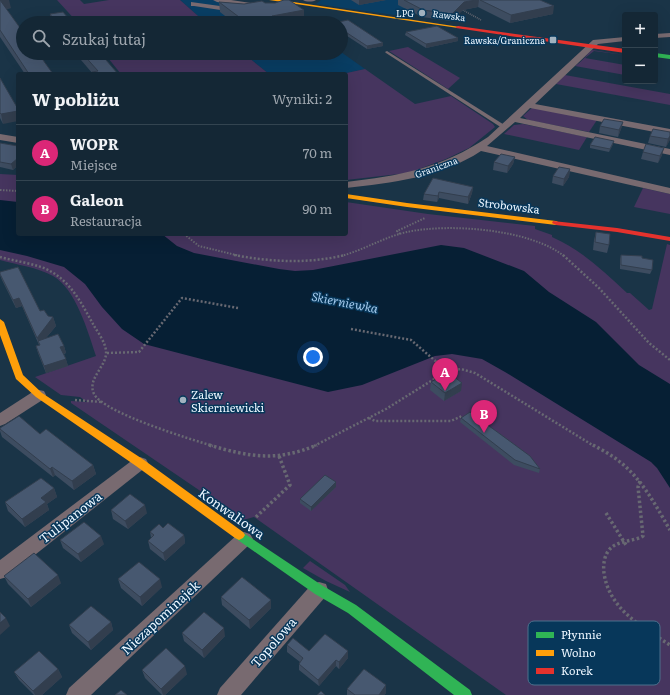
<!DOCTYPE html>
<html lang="pl">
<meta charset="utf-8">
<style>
body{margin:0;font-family:Literata,serif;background:#1d2f3d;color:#f1f3f6}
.controls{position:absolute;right:12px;top:12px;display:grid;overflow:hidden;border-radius:4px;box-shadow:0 4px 16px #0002}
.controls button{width:36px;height:36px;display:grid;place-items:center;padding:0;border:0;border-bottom:1px solid #334450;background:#142735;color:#f1f3f6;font:20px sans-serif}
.you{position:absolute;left:313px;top:357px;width:14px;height:14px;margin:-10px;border:3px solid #fff;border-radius:50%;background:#1a73e8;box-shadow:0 0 0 6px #1a73e833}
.badge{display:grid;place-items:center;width:26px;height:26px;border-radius:50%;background:#db2777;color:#fff;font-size:13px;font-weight:700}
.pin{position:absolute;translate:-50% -33px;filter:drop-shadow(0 1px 2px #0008)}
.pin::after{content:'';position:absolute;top:21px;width:14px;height:12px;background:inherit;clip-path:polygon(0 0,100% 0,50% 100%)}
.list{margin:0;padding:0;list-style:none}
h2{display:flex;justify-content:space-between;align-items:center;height:52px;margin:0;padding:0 16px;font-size:17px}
h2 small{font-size:13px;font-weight:400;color:#9da5ad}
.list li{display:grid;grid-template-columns:26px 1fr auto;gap:12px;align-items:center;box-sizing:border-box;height:56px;padding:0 16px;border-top:1px solid #334450}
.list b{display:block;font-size:15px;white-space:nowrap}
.list p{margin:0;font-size:13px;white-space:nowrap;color:#9da5ad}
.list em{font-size:13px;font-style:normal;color:#9da5ad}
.icon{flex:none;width:22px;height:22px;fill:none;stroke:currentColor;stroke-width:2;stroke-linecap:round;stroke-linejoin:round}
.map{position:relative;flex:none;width:670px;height:695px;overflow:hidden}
.search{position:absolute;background:#142735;box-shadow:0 4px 16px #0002;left:16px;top:16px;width:332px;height:44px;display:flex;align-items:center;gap:10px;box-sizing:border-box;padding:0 14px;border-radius:22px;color:#9da5ad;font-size:15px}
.panel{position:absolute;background:#142735;box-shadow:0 4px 16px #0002;left:16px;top:72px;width:332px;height:164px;border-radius:4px}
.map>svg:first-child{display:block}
.built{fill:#093e64}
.green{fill:#46355f}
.water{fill:#061f34}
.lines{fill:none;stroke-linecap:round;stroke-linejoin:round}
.path-far3{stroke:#686972;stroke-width:1.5;stroke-dasharray:1 1;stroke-linecap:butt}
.path-far2{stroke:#686972;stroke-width:2;stroke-dasharray:1.5 1.5;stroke-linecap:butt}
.path-far1{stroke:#686972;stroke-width:2.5;stroke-dasharray:2 2;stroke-linecap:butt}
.path{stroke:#686972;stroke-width:3.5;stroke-dasharray:2.5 2.5;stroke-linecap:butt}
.lane{fill:#786a70;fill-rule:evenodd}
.street{fill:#786a70;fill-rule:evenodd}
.fast{fill:#30b455;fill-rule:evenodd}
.slow{fill:#ff9f0a;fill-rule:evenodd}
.jam{fill:#e5322d;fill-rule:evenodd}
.wall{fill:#3d4c60}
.shaded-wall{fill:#323e4e}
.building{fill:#475870;stroke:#323e4e}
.poi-dot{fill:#a2b2bf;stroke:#07375a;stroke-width:1.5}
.labels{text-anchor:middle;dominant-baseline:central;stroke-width:3;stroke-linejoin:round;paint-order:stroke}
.far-poi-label{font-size:9px;fill:#ecf6ff;stroke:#07375a;text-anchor:end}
.far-street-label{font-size:9px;fill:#ecf6ff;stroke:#07375a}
.street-label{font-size:11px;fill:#ecf6ff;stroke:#07375a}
.poi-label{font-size:11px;fill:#ecf6ff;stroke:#07375a;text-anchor:start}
.water-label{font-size:12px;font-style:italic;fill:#a4caed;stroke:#07375a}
.near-street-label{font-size:13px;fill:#ecf6ff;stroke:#07375a}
.key{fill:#07375a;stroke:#4c708c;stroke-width:1}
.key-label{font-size:11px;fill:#ecf6ff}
</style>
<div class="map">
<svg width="670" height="695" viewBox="0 0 670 695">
<rect width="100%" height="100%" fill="#1a3447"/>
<g class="built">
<path d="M180 0H224L277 8 299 23H206Z"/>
<path d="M321 0H411L427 9 394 15 316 4Z"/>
<path d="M341 52 365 69 342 74H269L243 53Z"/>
</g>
<g class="green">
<path d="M57 0H80L84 4 109 0H180L206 23H78Z"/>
<path d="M408 47 460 78 448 89 389 51Z"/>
<path d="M592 50 625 55 594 51 585 58 625 65V75L575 66C583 61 585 56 592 50Z"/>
<path d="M104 53H243L269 74H121Z"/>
<path d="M365 69 415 104 451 96 493 124 495 127 469 148 446 159 408 173 346 180V74H342Z"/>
<path d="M565 75 670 94V105L556 84Z"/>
<path d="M533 107 597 120 589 132 528 120 523 116Z"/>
<path d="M523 124 587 137 579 150 504 134 514 125Z"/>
<path d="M0 174 18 175V234H346V202L428 214 535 226V229L552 235V237C582 250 603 271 627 293H630L649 310 652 309 667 244 670 245V695H506L254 517 243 520 71 403V401L87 402 80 397 61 395 35 377 96 356C88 332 76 289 53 276 37 267 17 265 0 260Z"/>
<path d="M643 188 670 194V214L634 207Z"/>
<path d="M310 561 345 585 350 592 326 581 303 568Z"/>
</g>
<path class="water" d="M0 200 18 202V234H162L177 246 194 253 279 269 295 271 313 270 441 245 464 248 524 271 549 292 596 322 639 365 670 384V488L657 468 651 462 505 372 482 359 452 354 435 356 362 385 328 392 144 344 122 329 102 307 85 284 64 267 27 256 0 250Z"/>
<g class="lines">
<path class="path-far3" d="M461 9 481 20"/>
<g class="path-far2">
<path d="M0 190 18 191"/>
<path d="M184 234 199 246 240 256"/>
<path d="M400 234 397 231 425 218"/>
<path d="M341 256C364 250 384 237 407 232 449 223 530 229 564 256"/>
</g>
<g class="path-far1">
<path d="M234 255C271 262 309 264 345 255"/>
<path d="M563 255 599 288 649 343 670 360"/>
<path d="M0 257C14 261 38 264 50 271 71 282 82 304 93 324 98 333 107 344 106 354 105 368 87 379 94 394 104 413 190 439 213 446"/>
<path d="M351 329 411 340 447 371"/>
<path d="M107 353 139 352 182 298 238 308"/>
<path d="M75 400 102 402"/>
<path d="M369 418 375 421H451L462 416"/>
<path d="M314 446 386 409 447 371 461 369 475 373 594 446"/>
</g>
<g class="path">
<path d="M209 445C250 457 276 462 317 445"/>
<path d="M593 445C602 450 612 455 620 462 642 479 656 506 670 530"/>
<path d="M640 481 638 487 643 536C633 542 617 540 609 550 604 556 603 566 604 573 609 609 642 627 670 645"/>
<path d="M606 513 626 545"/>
<path d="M256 517 290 485 279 456"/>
</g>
<g class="lane">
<path d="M303 0H316C313 2 306 2 303 0Z"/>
<path d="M387 51 506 126V127L502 128 386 53 385 52Z"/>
</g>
<g class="street">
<path d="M213 0H231L264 5 268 7 264 9 217 2Z"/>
<path d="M191 2 227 7 231 9 227 11 194 6H191Z"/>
<path d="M670 33V37L655 38V34Z"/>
<path d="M625 37V41L598 44 535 104 670 129V135L530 108 520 118 670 149V155L515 122 487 146 670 188V194L481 151C442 177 391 183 346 188V182C399 176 442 168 488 137L593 40Z"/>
<path d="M0 134 18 137V143L0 140Z"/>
<path d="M39 390 44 391 46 395 44 399 5 424 0 426V413L34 391Z"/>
<path d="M140 457 146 459 148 463 146 467 7 577 0 579V560L134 459Z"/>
<path d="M244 532 250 534 253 539 250 544 91 695H66L69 688 238 534Z"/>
<path d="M319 582 326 584 328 590 326 596 241 695H217L220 688 312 584Z"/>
</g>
<g class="fast">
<path d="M655 53 670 55V59L655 57Z"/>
<path d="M239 530 323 586 356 605 470 690 472 695H454L348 613 315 594 235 538 233 535 235 532Z"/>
</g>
<g class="slow">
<path d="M269 0H280L460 27 458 28Z"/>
<path d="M346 194 407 203 556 221 560 223 556 225 407 207 346 198Z"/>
<path d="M0 319 4 322 23 375 42 393 144 460 243 532 245 535 243 538 239 540 235 538 136 466 36 397 16 379 0 335Z"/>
</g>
<g class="jam">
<path d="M458 26 625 49V53L456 28V27Z"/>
<path d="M553 221 617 228 670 237V241L617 232 556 225 552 223Z"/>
</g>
</g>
<g class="wall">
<path d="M0 0 11 8 6 9 53 74H25L0 37Z"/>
<path d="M351 0H386L359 5Z"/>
<path d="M398 0H540L553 14 510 23 478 7 463 10 451 21 422 17 398 5Z"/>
<path d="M219 2 244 4 265 3 304 10V21L295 23H234L220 12Z"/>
<path d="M50 14 68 18 76 23H51L50 21H51Z"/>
<path d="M341 23 383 46 367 49 341 32Z"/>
<path d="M406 32 458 38V41L426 48 405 35Z"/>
<path d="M75 53H100L118 74H93Z"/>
<path d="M0 78 3 124 0 118Z"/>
<path d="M623 122 621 129 618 137 599 133 600 126Z"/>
<path d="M670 132V139L666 147 648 143 650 136Z"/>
<path d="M0 143 18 146V165L13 170 0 167Z"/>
<path d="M613 144 609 152 590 148V145Z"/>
<path d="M643 152 662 155 658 163 641 159Z"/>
<path d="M515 157 513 164 507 173 493 170 494 162Z"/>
<path d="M570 169 569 177 563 186 552 183 553 176Z"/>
<path d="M473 187 472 193 468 204 439 198 437 202 423 200 424 194Z"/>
<path d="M596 232 609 245 607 253 593 250 594 240Z"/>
<path d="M621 255 642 258 652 270 650 274 620 269V259Z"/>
<path d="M0 272 40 311 48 316 53 317 56 326 46 338 64 346 66 353 64 354 68 366 46 373 38 353 36 346 39 345 22 306 16 308 2 280 0 275Z"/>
<path d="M431 382 461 391 444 401 430 390Z"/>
<path d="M461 418 540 469 539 473 514 465 460 422Z"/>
<path d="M0 428 40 434 93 465 96 474 74 490 55 475 53 477 2 437 0 431Z"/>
<path d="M336 487 311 511 300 503V499Z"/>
<path d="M54 488 57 497 47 504 49 510 25 527 8 511 5 502Z"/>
<path d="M111 510 147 513 128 529 113 519Z"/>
<path d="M163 528 184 535 185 543 165 561 150 549 148 541 151 538 150 532Z"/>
<path d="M60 540 104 544 81 562 63 548Z"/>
<path d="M4 576 61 583 31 607 8 584Z"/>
<path d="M118 579 162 587 142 606 121 588Z"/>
<path d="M221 597 271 608 250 629 222 605Z"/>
<path d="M111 622 113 630 91 650 72 633 69 625Z"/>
<path d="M182 633 225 636 204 658 184 641Z"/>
<path d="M287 645 309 651H348V658L339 669 336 666 319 686 299 670V664L300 662 287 652Z"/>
<path d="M58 669 62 677 42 695H34L19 680 14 672Z"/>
<path d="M142 670 187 674 165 695H162L145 678Z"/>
<path d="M347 689 386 693 384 695H347Z"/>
</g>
<g class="shaded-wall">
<path d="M0 0H9L11 8 2 10Z"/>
<path d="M359 0H386L359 5Z"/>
<path d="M476 0H479L478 7 463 10 451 21 452 14 464 2Z"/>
<path d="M554 6 553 14 510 23 511 15Z"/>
<path d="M304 10V21L295 23H272V16Z"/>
<path d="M458 38V41L426 48V44Z"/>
<path d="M383 43V46L367 49V46Z"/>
<path d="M18 111V121L3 124 1 114Z"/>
<path d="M623 122 621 129 618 137 619 130Z"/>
<path d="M670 136V140L666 147 668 139Z"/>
<path d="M614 141 613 144 609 152 610 149Z"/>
<path d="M664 148 662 155 658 163 660 156Z"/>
<path d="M515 157 513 164 507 173 508 166Z"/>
<path d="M18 158V165L13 170 11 164Z"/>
<path d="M570 169 569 177 563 186 564 179Z"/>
<path d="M473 187 472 193 468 204V197Z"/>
<path d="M439 192V198L437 202 438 196Z"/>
<path d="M19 298 22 306 16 308 13 300Z"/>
<path d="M53 317 56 326 40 345 38 341 40 346 37 338Z"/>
<path d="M64 346 66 353 62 354 60 347Z"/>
<path d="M66 359 68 366 46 373 44 366Z"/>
<path d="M462 383 461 391 444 401 445 393Z"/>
<path d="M93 465 96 474 74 490 72 481Z"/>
<path d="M52 467 55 475 53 477 50 469Z"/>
<path d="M336 482V487L311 511V507Z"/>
<path d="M54 488 57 497 47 504 49 510 25 527 22 519 41 498Z"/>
<path d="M145 505 147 513 128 529 125 521Z"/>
<path d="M184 535 185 543 165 561 163 553Z"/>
<path d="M101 536 104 544 81 562 78 554Z"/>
<path d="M58 575 61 583 31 607 28 599Z"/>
<path d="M160 579 162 587 142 606 140 597Z"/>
<path d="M271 600V608L250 629 249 620Z"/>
<path d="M6 618 10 626 0 635V623Z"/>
<path d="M111 622 113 630 91 650 88 642Z"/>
<path d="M224 628 225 636 204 658 202 650Z"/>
<path d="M348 651V658L339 669V662Z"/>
<path d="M336 660V666L319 686 318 680Z"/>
<path d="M185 666 187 674 165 695H163L161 689Z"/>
<path d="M58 669 62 677 42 695H35L33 691Z"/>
<path d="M386 685V693L384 695H379Z"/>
</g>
<g class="building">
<path d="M0 0 23 32V53H38L53 74H29L0 30Z"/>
<path d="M284 0H289L304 10 272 16 282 23H247L219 2 244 4 262 1 265 3H275Z"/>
<path d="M404 0H476L464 2 452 14 423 10Z"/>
<path d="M480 0H540L554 6 511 15Z"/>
<path d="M63 12 68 18H72L76 23H52L50 21 54 20 50 14Z"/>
<path d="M348 20 383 43 367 46 341 29V23H334Z"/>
<path d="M437 26 458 38 426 44 406 32Z"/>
<path d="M82 53H100L118 74H94L92 72 98 71Z"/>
<path d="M0 78 18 109V111L1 114 0 113Z"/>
<path d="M604 119 623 122 619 130 600 126Z"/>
<path d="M653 129 670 132V136L668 139 650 136Z"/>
<path d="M595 137 614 141 610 149 590 145Z"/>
<path d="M0 143 18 146V158L11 164 0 162Z"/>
<path d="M646 144 664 148 660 156 643 152Z"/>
<path d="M501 154 515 157 508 166 494 162Z"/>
<path d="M559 167 570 169 564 179 553 176Z"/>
<path d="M433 178 473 187 468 197 439 192 438 196 424 194Z"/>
<path d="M596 232 610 234 609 245 595 242Z"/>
<path d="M621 255 642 256V258L653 260 652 270 621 265Z"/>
<path d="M18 267 40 311 44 310 48 316 53 317 37 338 19 298 13 300 0 274V272Z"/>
<path d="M58 334 64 346 60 347 66 359 44 366 36 346 40 345 38 341Z"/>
<path d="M448 372 462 383 445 393 431 382Z"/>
<path d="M470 412 530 456 540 469 515 460 461 418Z"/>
<path d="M19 416 40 434 46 429 93 465 72 481 52 467 50 469 0 429V428Z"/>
<path d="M325 475 336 482 311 507 300 499Z"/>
<path d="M41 478 54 488 41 498 46 502 22 519 5 502Z"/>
<path d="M130 494 145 505 125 521 111 510Z"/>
<path d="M84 522 101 536 78 554 60 540Z"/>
<path d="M168 523 184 535 163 553 148 541 154 535 150 532 159 524 163 528Z"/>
<path d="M34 553 58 575 28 599 4 576Z"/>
<path d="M139 562 160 579 140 597 118 579Z"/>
<path d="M242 577 271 600 249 620 221 597Z"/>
<path d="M91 606 111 622 88 642 69 625Z"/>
<path d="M0 612 6 618 0 623Z"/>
<path d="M204 612 224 628 202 650 182 633Z"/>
<path d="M325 634 348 651 339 662 336 660 318 680 299 664 303 658 287 645 293 638 309 651Z"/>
<path d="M166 648 185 666 161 689 142 670Z"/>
<path d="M39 651 58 669 33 691 14 672Z"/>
<path d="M364 669 386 685 379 695H355L347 689Z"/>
<path d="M121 690 127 695H115Z"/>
<path d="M321 691 325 695H317Z"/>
</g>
<g class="poi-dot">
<circle cx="422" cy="13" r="4"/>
<rect x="549" y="36" width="8" height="8" rx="2"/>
<circle cx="183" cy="400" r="4"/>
</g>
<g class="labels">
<g class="far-poi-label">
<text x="414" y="13">LPG</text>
<text x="545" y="40">Rawska/Graniczna</text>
</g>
<g class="far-street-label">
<text transform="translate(449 15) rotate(8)">Rawska</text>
<text transform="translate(436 167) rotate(-20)">Graniczna</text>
</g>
<g class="street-label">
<text transform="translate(509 205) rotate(7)">Strobowska</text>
</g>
<g class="poi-label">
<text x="191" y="394">Zalew<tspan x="191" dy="13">Skierniewicki</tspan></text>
</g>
<g class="water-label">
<text transform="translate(345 302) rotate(11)">Skierniewka</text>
</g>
<g class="near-street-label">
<text transform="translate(232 513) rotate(35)">Konwaliowa</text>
<text transform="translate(70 517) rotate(-38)">Tulipanowa</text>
<text transform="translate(160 617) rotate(-43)">Niezapominajek</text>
<text transform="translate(273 642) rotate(-49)">Topolowa</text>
</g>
</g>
<rect x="528" y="621" width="132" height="64" rx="6" class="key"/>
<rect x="536" y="632" width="18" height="6" fill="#30b455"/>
<rect x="536" y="650" width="18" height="6" fill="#ff9f0a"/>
<rect x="536" y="668" width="18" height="6" fill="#e5322d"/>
<g class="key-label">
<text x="561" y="639">Płynnie</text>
<text x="561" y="657">Wolno</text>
<text x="561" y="675">Korek</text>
</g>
</svg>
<div class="controls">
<button>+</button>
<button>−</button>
</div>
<div class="you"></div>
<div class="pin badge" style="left:445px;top:391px">A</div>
<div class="pin badge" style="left:484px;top:433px">B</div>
<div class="search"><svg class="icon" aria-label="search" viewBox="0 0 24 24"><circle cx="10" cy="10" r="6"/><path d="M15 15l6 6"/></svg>Szukaj tutaj</div>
<section class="panel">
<h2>W pobliżu<small>Wyniki: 2</small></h2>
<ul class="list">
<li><span class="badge">A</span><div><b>WOPR</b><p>Miejsce</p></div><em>70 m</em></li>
<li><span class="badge">B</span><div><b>Galeon</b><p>Restauracja</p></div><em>90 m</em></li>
</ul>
</section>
</div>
